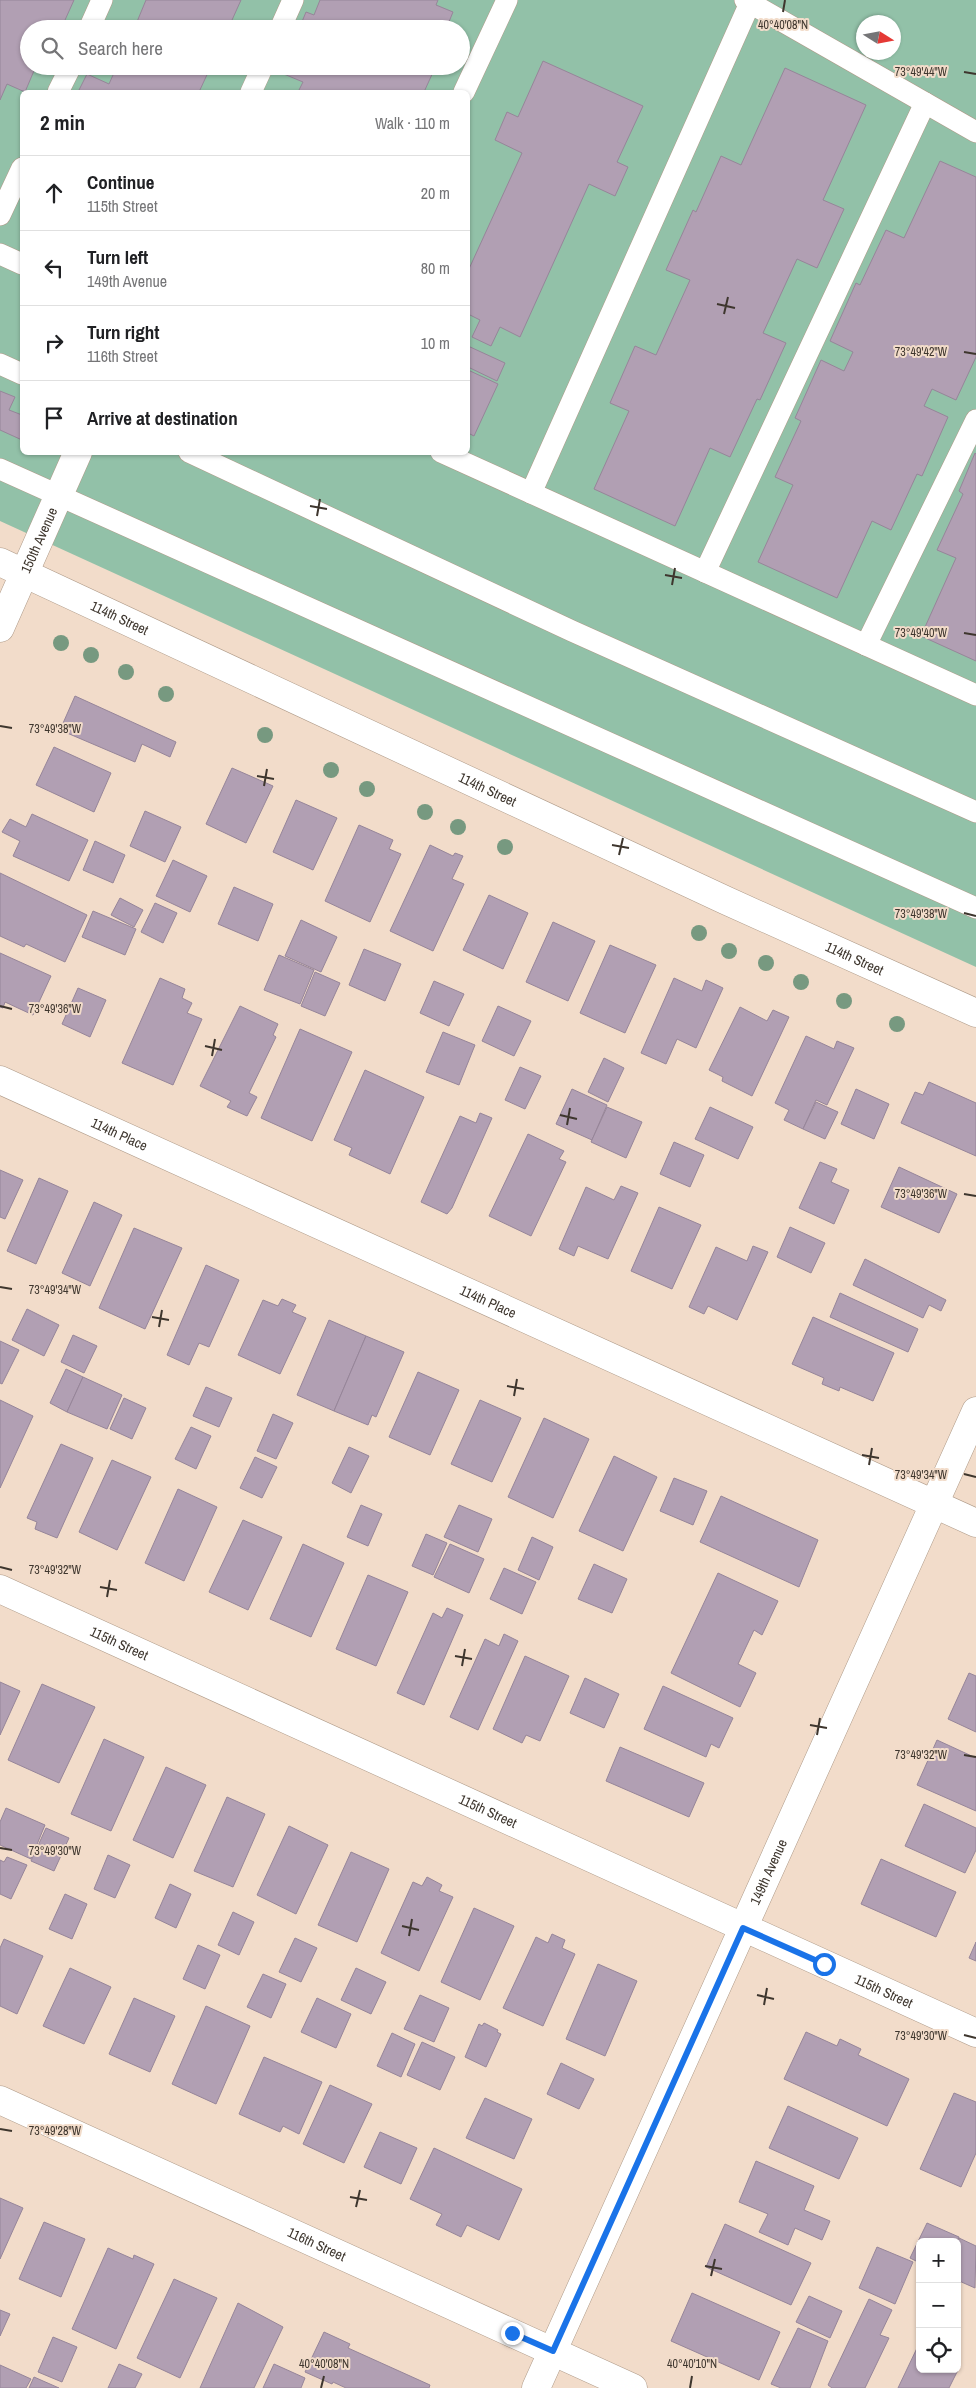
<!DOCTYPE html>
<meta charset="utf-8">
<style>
body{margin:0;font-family:"Archivo Narrow",sans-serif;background:#f2f2f2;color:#202124}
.controls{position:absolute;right:15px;bottom:15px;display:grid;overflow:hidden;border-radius:8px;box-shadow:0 1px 4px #0004}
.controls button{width:45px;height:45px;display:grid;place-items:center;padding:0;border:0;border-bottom:1px solid #e0e0e0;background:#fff;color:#202124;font:25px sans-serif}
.compass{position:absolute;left:856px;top:15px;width:45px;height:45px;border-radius:50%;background:#fff;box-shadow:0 1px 4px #0004;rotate:101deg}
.stop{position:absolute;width:15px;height:15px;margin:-11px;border:4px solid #1a73e8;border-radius:50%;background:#fff}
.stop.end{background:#1a73e8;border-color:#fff;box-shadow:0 1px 5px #0008}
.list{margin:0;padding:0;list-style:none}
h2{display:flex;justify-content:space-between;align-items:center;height:65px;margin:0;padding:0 20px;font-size:21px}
h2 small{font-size:16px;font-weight:400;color:#757577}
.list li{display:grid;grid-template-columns:32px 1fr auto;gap:15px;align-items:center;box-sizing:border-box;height:75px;padding:0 20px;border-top:1px solid #e0e0e0}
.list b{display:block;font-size:19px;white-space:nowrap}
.list p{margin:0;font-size:16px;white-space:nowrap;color:#757577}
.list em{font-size:16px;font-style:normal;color:#757577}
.icon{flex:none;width:28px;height:28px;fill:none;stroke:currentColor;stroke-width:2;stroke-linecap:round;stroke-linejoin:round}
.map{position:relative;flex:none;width:976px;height:2388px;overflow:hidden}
.search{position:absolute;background:#fff;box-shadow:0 1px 4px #0004;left:20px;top:20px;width:450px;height:55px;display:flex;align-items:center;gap:12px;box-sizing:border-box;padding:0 18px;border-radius:28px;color:#757577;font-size:19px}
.panel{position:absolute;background:#fff;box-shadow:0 1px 4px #0004;left:20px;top:90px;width:450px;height:365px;border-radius:8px}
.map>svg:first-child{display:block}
.green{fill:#92c1a8;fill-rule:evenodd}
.building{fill:#b19fb3;stroke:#968599}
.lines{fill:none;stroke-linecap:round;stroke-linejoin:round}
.lane-casing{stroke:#af9b89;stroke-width:22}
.street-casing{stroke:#af9b89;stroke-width:29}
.lane{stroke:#fff;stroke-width:21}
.street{stroke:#fff;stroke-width:28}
.tree{fill:#779980}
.route{stroke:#1a73e8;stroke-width:6}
.ticks{fill:none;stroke:#3e362e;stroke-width:2}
.labels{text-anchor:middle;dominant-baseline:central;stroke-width:4;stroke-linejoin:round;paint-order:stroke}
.street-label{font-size:14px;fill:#3e362e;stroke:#f2dcca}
.ticks-label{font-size:12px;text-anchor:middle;fill:#3e362e;stroke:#f2dcca;stroke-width:4;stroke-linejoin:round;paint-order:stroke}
</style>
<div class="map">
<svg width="976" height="2388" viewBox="0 0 976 2388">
<rect width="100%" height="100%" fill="#f2dcca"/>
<path class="green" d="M0 0H976V967L0 521ZM864 22H894V52H864ZM29 29H461V66H29ZM22 92H468V452H22Z"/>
<g class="building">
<path d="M0 0H74L61 29H29V66H36L25 92 7 84 0 100Z"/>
<path d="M146 0H241L228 29H134Z"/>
<path d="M320 0H438L436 5 453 12 446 29H299L306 12 314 15Z"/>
<path d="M543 61 643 106 617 162 628 167 615 196 589 184 520 337 500 327 491 346 472 337 480 320 468 314V271L522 153 495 140 507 112 518 117Z"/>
<path d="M117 66H211L199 92H78L87 74 109 84Z"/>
<path d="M282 66H429L434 70 424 92H298L303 82 279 72Z"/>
<path d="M785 68 866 105 823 200 844 209 817 268 797 259 763 333 786 343 760 400 757 399 730 457 710 448 675 526 594 489 629 411 610 403 635 346 656 355 690 280 666 270 693 210 696 212 721 156 741 165Z"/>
<path d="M940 161 976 177V357L956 400 932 389 924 406 948 417 922 476 917 474 891 530 872 521 837 598 758 562 793 485 775 477 801 421 795 418 821 360 844 371 853 352 830 341 856 283 860 285 886 230 904 238Z"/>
<path d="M468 346 505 363 497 381 468 367Z"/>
<path d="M468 370 498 384 474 436 468 433Z"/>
<path d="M0 391 15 397 9 410 22 415V440L0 430Z"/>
<path d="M975 453 976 454V661L921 636 956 558 937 550 963 494 959 491Z"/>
<path d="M75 696 176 742 170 757 142 744 135 762 60 730Z"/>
<path d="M54 747 111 773 94 812 36 785Z"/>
<path d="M232 768 273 786 246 843 206 824Z"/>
<path d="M296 800 337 818 313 870 273 852Z"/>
<path d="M145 811 181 827 165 862 130 846Z"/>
<path d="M32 814 88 840 69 881 13 856 20 841 2 832 10 819 26 827Z"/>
<path d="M359 825 393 840 389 849 401 854 370 922 325 901Z"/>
<path d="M95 841 125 855 113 883 83 870Z"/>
<path d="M430 845 453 856 455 853 463 856 452 879 464 884 433 951 390 931Z"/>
<path d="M173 860 207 876 190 912 156 896Z"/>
<path d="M0 873 87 915 65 962 26 944 24 947 0 936Z"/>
<path d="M234 887 273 904 258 941 218 924Z"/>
<path d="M489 895 528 913 503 969 463 950Z"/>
<path d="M120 898 143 910 134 927 111 915Z"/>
<path d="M155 903 177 913 163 943 141 932Z"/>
<path d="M93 911 136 929 125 955 82 937Z"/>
<path d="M301 920 337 937 321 972 285 956Z"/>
<path d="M553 922 595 941 568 1001 526 982Z"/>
<path d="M610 945 656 965 625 1033 580 1013Z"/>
<path d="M364 949 401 964 385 1001 349 985Z"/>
<path d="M0 953 51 976 33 1015 5 1002 3 1008 0 1007Z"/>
<path d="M279 955 314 970 300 1004 264 990Z"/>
<path d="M315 972 340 983 325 1016 301 1006Z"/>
<path d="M160 978 185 989 182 998 192 1003 187 1013 202 1019 173 1085 122 1063Z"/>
<path d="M674 978 702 991 706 980 723 988 696 1048 677 1039 666 1064 641 1053Z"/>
<path d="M434 981 464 994 449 1026 420 1013Z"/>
<path d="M78 988 106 1000 90 1037 62 1024Z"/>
<path d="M240 1006 278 1024 273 1035 276 1037 249 1093 257 1097 247 1116 227 1107 231 1101 200 1086Z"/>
<path d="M498 1006 531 1021 514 1056 482 1041Z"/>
<path d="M740 1007 767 1021 773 1010 789 1017 752 1096 722 1081 723 1077 709 1070Z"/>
<path d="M300 1029 352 1052 312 1141 261 1118Z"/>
<path d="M443 1032 475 1045 459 1085 426 1072Z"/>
<path d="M806 1036 834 1049 837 1041 854 1048 827 1105 816 1100 803 1129 784 1120 789 1110 775 1103Z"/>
<path d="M604 1058 624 1068 608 1102 588 1092Z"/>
<path d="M520 1067 541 1076 525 1109 505 1100Z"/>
<path d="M365 1070 424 1097 390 1174 349 1155 352 1148 334 1140Z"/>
<path d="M929 1082 976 1103V1156L901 1123 915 1092 923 1095Z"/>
<path d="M572 1089 607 1105 592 1140 556 1124Z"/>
<path d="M856 1089 889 1104 874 1139 841 1124Z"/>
<path d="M816 1102 838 1112 825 1139 803 1129Z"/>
<path d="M607 1107 642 1122 626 1158 591 1142Z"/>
<path d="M710 1107 753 1127 738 1159 695 1139Z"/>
<path d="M480 1113 492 1118 452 1208 447 1214 421 1202 460 1116 476 1123Z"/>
<path d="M528 1134 564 1151 559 1159 566 1162 531 1236 489 1216Z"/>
<path d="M674 1142 704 1155 690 1187 660 1174Z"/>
<path d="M820 1162 837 1169 831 1182 849 1190 834 1224 799 1208Z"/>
<path d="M899 1167 957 1194 939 1233 881 1207Z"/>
<path d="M0 1170 23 1180 5 1219 0 1217Z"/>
<path d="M39 1178 68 1191 36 1264 7 1251Z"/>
<path d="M621 1186 638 1193 608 1259 578 1246 574 1256 559 1249 586 1187 614 1200Z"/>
<path d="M94 1202 122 1215 90 1286 62 1273Z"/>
<path d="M659 1207 701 1225 672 1289 631 1271Z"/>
<path d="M790 1227 825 1243 811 1273 777 1257Z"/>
<path d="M134 1228 182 1248 145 1329 99 1308Z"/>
<path d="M753 1246 768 1252 737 1320 708 1306 704 1314 689 1307 716 1247 747 1261Z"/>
<path d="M865 1259 946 1300 941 1311 929 1305 923 1318 853 1285Z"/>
<path d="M206 1265 239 1280 209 1347 199 1343 189 1365 167 1355Z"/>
<path d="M840 1293 918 1329 908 1352 830 1317Z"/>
<path d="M282 1299 296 1305 292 1312 306 1318 280 1374 238 1355 263 1300 278 1306Z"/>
<path d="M27 1309 59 1325 44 1356 12 1340Z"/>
<path d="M813 1317 894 1353 873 1401 840 1387 839 1391 822 1384 824 1378 792 1364Z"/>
<path d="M329 1320 366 1336 334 1411 297 1395Z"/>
<path d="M73 1335 97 1346 84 1373 61 1362Z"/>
<path d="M366 1336 404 1352 376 1417 372 1415 368 1425 334 1411Z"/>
<path d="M0 1341 19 1350 2 1384 0 1383Z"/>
<path d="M66 1369 83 1377 67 1412 50 1403Z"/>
<path d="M418 1372 459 1390 430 1455 389 1437Z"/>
<path d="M83 1377 122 1395 107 1429 67 1412Z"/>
<path d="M206 1387 232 1398 219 1427 193 1416Z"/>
<path d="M124 1398 146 1408 132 1439 110 1429Z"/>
<path d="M0 1400 33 1416 0 1488Z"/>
<path d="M480 1400 521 1418 492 1482 451 1464Z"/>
<path d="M273 1414 293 1423 276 1459 257 1451Z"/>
<path d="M544 1418 589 1439 553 1518 508 1497Z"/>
<path d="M191 1427 211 1436 196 1469 175 1459Z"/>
<path d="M61 1444 93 1458 57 1538 35 1529 37 1522 27 1518Z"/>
<path d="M349 1447 369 1456 351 1493 332 1483Z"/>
<path d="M614 1456 657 1477 623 1551 579 1531Z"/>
<path d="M255 1457 277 1467 262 1498 240 1488Z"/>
<path d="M112 1460 151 1477 117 1550 79 1532Z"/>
<path d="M674 1478 707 1491 693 1525 660 1511Z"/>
<path d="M178 1489 217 1507 184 1581 145 1563Z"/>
<path d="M721 1496 818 1540 799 1587 700 1542Z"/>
<path d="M361 1505 382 1514 368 1546 347 1537Z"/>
<path d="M459 1505 492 1519 478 1552 444 1537Z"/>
<path d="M243 1520 282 1537 248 1610 209 1592Z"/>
<path d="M426 1534 447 1543 433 1575 412 1566Z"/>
<path d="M532 1537 553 1547 539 1580 518 1570Z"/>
<path d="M303 1544 344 1563 311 1637 270 1619Z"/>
<path d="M450 1544 484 1559 469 1593 434 1577Z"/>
<path d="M594 1564 627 1579 612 1613 578 1599Z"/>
<path d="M504 1568 536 1582 522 1614 490 1599Z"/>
<path d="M718 1573 778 1601 762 1635 754 1630 738 1664 756 1673 740 1707 671 1673Z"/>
<path d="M368 1575 408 1592 376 1666 336 1649Z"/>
<path d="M447 1608 463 1615 424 1705 397 1693 433 1613 442 1618Z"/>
<path d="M504 1634 518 1641 478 1730 450 1717 485 1639 499 1646Z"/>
<path d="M525 1656 569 1676 540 1741 526 1735 522 1743 493 1729Z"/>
<path d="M969 1673 976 1676V1732L948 1719Z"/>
<path d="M585 1678 619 1694 604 1728 570 1713Z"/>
<path d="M0 1682 20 1691 0 1735Z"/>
<path d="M42 1684 95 1707 59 1783 8 1760Z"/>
<path d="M663 1686 733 1718 719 1748 711 1744 706 1757 644 1729Z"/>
<path d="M104 1739 144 1757 111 1831 71 1814Z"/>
<path d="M937 1740 976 1758V1811L917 1785Z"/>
<path d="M620 1747 704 1783 689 1817 606 1781Z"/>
<path d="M166 1767 206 1785 173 1858 133 1840Z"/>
<path d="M227 1797 265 1814 233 1887 194 1871Z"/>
<path d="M924 1804 976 1828V1850L965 1873 905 1846Z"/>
<path d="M6 1808 45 1825 31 1859 0 1845V1822Z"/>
<path d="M289 1826 328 1845 296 1914 257 1895Z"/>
<path d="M46 1828 69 1838 54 1871 31 1861Z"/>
<path d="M351 1852 389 1869 357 1942 318 1925Z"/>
<path d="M108 1855 130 1865 115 1898 94 1889Z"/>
<path d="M7 1857 27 1865 11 1899 0 1894V1860L4 1862Z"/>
<path d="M881 1859 956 1892 936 1937 861 1904Z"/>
<path d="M427 1877 442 1885 439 1891 453 1897 419 1971 381 1953 413 1882 422 1886Z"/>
<path d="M170 1884 191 1894 176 1928 155 1918Z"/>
<path d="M65 1894 87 1904 72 1939 49 1929Z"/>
<path d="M474 1908 514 1926 480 2000 441 1982Z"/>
<path d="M233 1912 254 1922 239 1955 218 1945Z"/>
<path d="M552 1934 565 1940 562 1948 575 1954 543 2026 503 2008 536 1937 548 1943Z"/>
<path d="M295 1938 317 1948 301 1982 279 1972Z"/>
<path d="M4 1939 43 1956 17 2014 0 2006V1948Z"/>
<path d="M976 1942V1961L969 1958Z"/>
<path d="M198 1945 220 1955 205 1989 183 1979Z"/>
<path d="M598 1964 637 1981 605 2056 566 2039Z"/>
<path d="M70 1968 111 1987 84 2044 43 2026Z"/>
<path d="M356 1968 386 1982 371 2014 341 2000Z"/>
<path d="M263 1974 286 1984 271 2018 247 2007Z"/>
<path d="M420 1995 449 2008 434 2042 404 2029Z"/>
<path d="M134 1998 175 2016 150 2072 109 2054Z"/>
<path d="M317 1998 351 2014 336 2048 301 2032Z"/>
<path d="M206 2006 250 2026 216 2104 172 2084Z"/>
<path d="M484 2023 498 2030 497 2032 501 2034 486 2067 465 2057 479 2024 482 2026Z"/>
<path d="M806 2032 837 2046 840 2039 861 2049 858 2055 909 2079 887 2126 784 2079Z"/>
<path d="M392 2033 415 2044 401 2077 377 2066Z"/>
<path d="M422 2042 455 2057 440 2090 407 2075Z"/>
<path d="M264 2057 322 2082 299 2134 283 2126 280 2132 239 2114Z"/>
<path d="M561 2063 594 2079 579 2109 547 2094Z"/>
<path d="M330 2085 372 2104 344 2163 303 2144Z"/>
<path d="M954 2093 976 2102V2153L961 2187 920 2169Z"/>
<path d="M485 2098 532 2119 514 2159 466 2138Z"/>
<path d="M788 2106 858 2138 839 2179 769 2148Z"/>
<path d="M380 2132 417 2148 401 2184 364 2167Z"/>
<path d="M434 2148 522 2189 499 2240 467 2225 461 2237 436 2225 442 2214 410 2199Z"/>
<path d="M756 2161 814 2186 804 2210 830 2221 822 2240 795 2228 788 2245 759 2232 768 2214 739 2202Z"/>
<path d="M0 2198 23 2208 0 2259Z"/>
<path d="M44 2222 85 2239 61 2297 19 2279Z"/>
<path d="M927 2223 959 2237 957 2242H920V2263L910 2258Z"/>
<path d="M725 2224 811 2263 791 2305 706 2267Z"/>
<path d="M959 2238 976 2246 975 2288 957 2280Z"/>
<path d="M877 2247 913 2262 895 2304 859 2288Z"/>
<path d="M108 2248 133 2259 134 2255 154 2264 116 2349 72 2329Z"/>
<path d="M174 2279 217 2298 180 2378 137 2358Z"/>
<path d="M692 2293 780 2332 759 2380 671 2341Z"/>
<path d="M809 2296 842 2311 830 2338 796 2322Z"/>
<path d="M869 2299 892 2310 880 2335 889 2338 865 2388H832L828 2385Z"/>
<path d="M238 2303 283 2327 254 2388H200Z"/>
<path d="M0 2310 10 2314 0 2336Z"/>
<path d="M798 2328 828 2341 810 2388H781L771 2384Z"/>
<path d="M324 2332 350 2344 348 2348 430 2385 429 2388H346L333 2382 332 2384 305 2372Z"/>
<path d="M53 2337 77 2347 62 2382 38 2372Z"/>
<path d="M918 2346 920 2347V2369H957V2365L960 2366 949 2388H898Z"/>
<path d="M119 2364 142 2374 135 2388H108Z"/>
<path d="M274 2364 305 2378 301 2388H263Z"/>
<path d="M0 2365 31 2379 26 2388H0Z"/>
<path d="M34 2377 59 2388H29Z"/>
</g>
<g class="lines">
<defs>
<g id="lane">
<path d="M745 0 976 132"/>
<path d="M89 29 102 0"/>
<path d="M280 29 293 0"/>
<path d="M58 92 71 66"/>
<path d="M251 92 263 66"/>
<path d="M464 92 507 0"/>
<path d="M0 215 22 168"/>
<path d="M0 254 22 264"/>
<path d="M0 364 22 374"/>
<path d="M189 452 572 631 976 812"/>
<path d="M441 452 976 695"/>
<path d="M0 469 976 908"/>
<path d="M531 493 750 3"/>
<path d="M705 572 925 103"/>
<path d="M866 645 976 420"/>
</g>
<g id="street">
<path id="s1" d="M0 562 725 900 976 1013"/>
<path id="s2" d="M0 628 78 452"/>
<path id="s3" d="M0 1080 976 1523"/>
<path id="s4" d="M0 1589 976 2033"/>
<path id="s5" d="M0 2100 633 2388"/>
<path id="s6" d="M536 2388 976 1411"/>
</g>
</defs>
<use href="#lane" class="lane-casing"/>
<use href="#street" class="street-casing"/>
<use href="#lane" class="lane"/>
<use href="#street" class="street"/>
</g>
<g class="tree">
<circle cx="61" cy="643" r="8"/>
<circle cx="91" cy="655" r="8"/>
<circle cx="126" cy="672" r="8"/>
<circle cx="166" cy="694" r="8"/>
<circle cx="265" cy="735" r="8"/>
<circle cx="331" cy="770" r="8"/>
<circle cx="367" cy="789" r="8"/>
<circle cx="425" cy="812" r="8"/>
<circle cx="458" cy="827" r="8"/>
<circle cx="505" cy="847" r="8"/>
<circle cx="699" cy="933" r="8"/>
<circle cx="729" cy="951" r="8"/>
<circle cx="766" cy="963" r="8"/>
<circle cx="801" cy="982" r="8"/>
<circle cx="844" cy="1001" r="8"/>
<circle cx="897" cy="1024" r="8"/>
</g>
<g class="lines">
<path class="route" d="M512 2333 553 2351 743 1928 824 1964"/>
</g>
<path class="ticks" d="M783 12 785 0M964 72 976 74M717 304 735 308M724 314 728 297M964 352 976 354M310 506 327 509M317 516 320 499M665 575 682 578M672 585 675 568M964 633 976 635M0 726 12 728M257 776 274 779M264 786 267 769M612 845 629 848M619 855 623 838M964 913 976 916M0 1006 12 1009M205 1046 222 1050M212 1056 215 1039M560 1115 577 1119M567 1125 570 1108M964 1194 976 1196M0 1287 12 1289M152 1317 169 1320M159 1327 162 1310M507 1386 524 1389M514 1396 517 1379M862 1455 879 1458M869 1465 872 1448M964 1474 976 1477M0 1567 12 1570M100 1587 117 1590M107 1597 110 1580M455 1656 472 1659M462 1666 465 1649M810 1725 827 1728M817 1735 820 1718M964 1755 976 1757M0 1848 12 1850M402 1926 419 1930M409 1936 412 1919M757 1995 774 1999M764 2005 767 1988M964 2035 976 2038M0 2129 12 2131M350 2197 367 2200M356 2207 360 2190M705 2266 722 2269M711 2276 715 2259M321 2388 324 2376M690 2388 692 2376"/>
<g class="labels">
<g class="street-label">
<text stroke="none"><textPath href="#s2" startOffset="96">150th Avenue</textPath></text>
<text stroke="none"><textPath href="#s1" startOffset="132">114th Street</textPath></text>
<text stroke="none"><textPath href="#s1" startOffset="538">114th Street</textPath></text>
<text stroke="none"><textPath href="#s1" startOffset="942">114th Street</textPath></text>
<text stroke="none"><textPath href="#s3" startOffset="131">114th Place</textPath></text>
<text stroke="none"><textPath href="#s3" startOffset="536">114th Place</textPath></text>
<text stroke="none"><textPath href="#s4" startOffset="131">115th Street</textPath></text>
<text stroke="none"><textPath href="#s4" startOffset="536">115th Street</textPath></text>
<text stroke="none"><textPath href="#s6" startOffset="566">149th Avenue</textPath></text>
<text stroke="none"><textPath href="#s4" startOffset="971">115th Street</textPath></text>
<text stroke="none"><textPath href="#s5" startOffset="348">116th Street</textPath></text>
</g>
</g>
<g class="ticks-label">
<text x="783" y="29">40°40'08"N</text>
<text x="921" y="76">73°49'44"W</text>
<text x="921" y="356">73°49'42"W</text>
<text x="921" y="637">73°49'40"W</text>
<text x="55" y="733">73°49'38"W</text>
<text x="921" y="918">73°49'38"W</text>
<text x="55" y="1013">73°49'36"W</text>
<text x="921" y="1198">73°49'36"W</text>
<text x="55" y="1294">73°49'34"W</text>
<text x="921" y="1479">73°49'34"W</text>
<text x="55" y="1574">73°49'32"W</text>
<text x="921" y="1759">73°49'32"W</text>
<text x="55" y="1855">73°49'30"W</text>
<text x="921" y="2040">73°49'30"W</text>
<text x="55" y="2135">73°49'28"W</text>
<text x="324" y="2368">40°40'08"N</text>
<text x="692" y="2368">40°40'10"N</text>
</g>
</svg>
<div class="controls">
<button>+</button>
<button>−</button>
<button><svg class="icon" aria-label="locate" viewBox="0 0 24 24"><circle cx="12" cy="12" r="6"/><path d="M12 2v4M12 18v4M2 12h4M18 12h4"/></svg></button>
</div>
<svg class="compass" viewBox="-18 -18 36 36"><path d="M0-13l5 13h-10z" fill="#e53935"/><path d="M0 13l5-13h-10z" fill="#757577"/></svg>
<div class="stop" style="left:824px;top:1964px"></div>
<div class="stop end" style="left:512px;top:2333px"></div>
<div class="search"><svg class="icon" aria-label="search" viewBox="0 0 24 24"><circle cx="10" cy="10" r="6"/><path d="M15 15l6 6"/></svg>Search here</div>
<section class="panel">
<h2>2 min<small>Walk · 110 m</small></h2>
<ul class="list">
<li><svg class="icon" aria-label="ahead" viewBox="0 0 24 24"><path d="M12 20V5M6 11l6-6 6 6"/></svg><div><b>Continue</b><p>115th Street</p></div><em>20 m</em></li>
<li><svg class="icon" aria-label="left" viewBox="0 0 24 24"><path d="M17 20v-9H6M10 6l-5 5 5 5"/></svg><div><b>Turn left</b><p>149th Avenue</p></div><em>80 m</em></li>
<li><svg class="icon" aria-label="right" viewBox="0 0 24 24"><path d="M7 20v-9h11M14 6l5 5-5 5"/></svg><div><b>Turn right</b><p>116th Street</p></div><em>10 m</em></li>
<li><svg class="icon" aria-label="arrive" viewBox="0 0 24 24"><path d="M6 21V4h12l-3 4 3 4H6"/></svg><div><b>Arrive at destination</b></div></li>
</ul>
</section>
</div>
